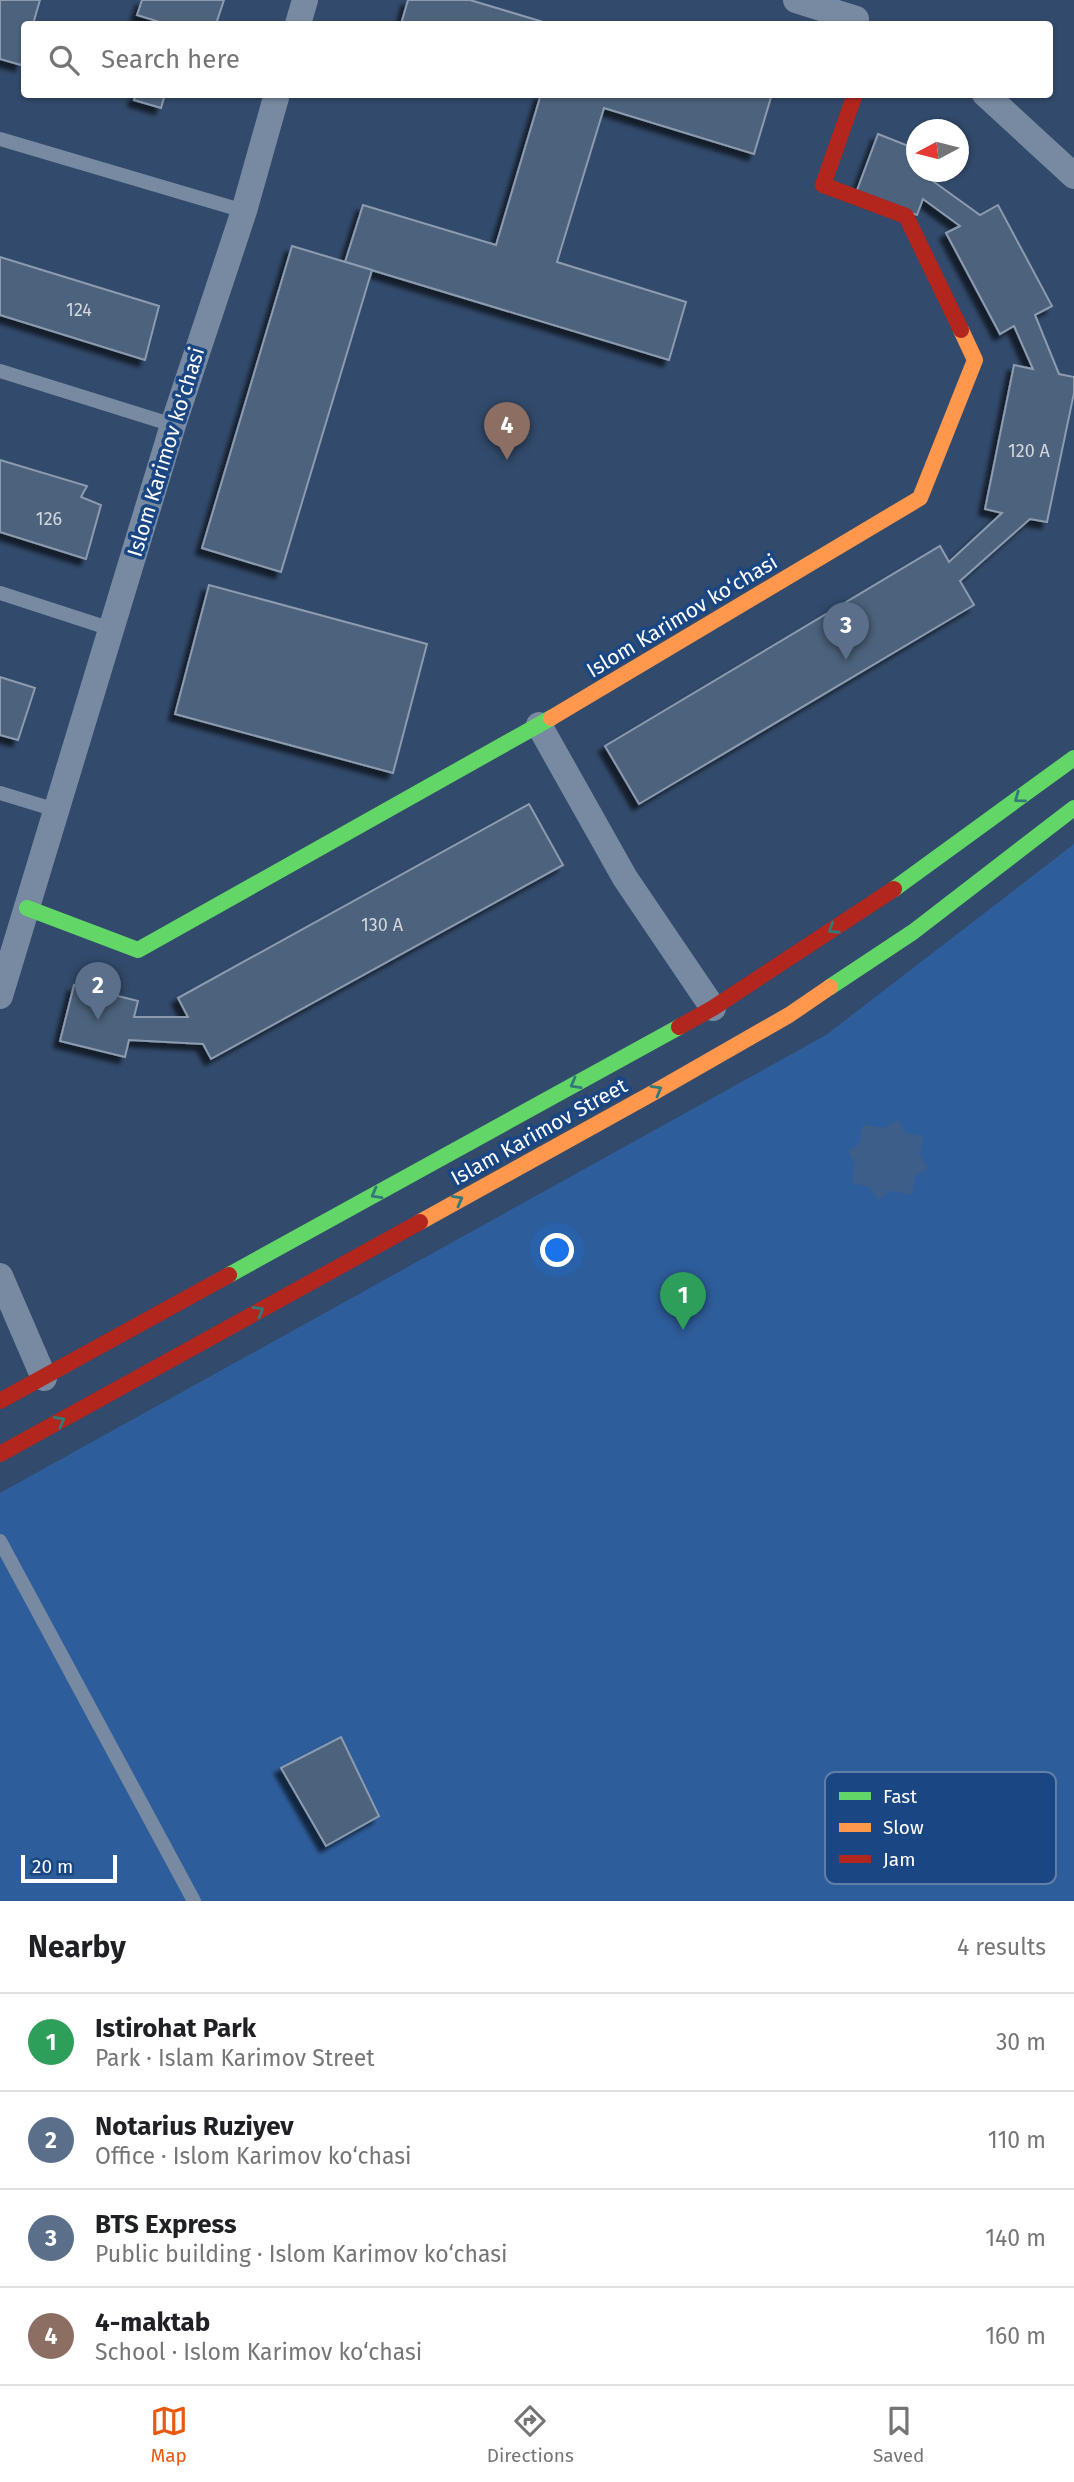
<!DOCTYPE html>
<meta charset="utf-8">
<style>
body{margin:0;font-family:"Fira Sans",sans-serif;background:#f2f2f2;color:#202124}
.compass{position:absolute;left:906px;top:119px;width:63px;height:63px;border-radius:50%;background:#fff;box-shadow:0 2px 5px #0004;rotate:263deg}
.scale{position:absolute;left:21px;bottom:18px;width:96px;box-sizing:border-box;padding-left:7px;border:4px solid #fff;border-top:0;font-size:19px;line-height:24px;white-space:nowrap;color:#fff;-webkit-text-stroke:5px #1a4783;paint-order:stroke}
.you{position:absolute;left:558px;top:1251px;width:24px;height:24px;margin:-18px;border:5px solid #fff;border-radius:50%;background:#1a73e8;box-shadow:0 0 0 10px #1a73e833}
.badge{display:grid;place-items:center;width:46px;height:46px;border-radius:50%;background:#ea580c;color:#fff;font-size:23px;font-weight:700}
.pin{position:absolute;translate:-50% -58px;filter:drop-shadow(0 2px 4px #0008)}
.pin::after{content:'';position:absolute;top:37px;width:24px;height:21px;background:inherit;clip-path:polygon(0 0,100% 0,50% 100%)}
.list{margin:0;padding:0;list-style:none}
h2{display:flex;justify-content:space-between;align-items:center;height:91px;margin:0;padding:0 28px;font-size:30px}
h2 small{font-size:23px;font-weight:400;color:#757577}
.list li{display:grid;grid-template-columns:46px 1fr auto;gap:21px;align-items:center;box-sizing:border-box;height:98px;padding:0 28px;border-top:2px solid #e0e0e0}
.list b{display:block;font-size:26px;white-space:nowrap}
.list p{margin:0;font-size:23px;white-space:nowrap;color:#757577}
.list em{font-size:23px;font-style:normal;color:#757577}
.icon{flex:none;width:38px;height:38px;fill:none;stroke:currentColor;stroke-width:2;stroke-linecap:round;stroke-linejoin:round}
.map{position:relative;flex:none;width:1074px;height:1901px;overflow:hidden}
.search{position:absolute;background:#fff;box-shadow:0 2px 5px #0004;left:21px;right:21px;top:21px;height:77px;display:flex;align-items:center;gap:18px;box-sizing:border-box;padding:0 24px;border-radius:7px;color:#757577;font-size:26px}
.sheet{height:483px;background:#fff}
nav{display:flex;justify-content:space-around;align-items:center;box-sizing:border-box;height:98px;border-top:2px solid #e0e0e0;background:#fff;font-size:19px;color:#757577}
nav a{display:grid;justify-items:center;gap:4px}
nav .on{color:#ea580c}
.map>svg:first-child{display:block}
.green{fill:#2e5d9b}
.water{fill:#3e5e8a}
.building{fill:#4e627c;stroke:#8c9baf;stroke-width:2;filter:url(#shadow)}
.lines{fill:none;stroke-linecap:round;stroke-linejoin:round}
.lane{stroke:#788aa1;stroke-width:14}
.street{stroke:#788aa1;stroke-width:26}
.fast{stroke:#63d668;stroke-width:16}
.slow{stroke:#ff974d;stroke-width:16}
.jam{stroke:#b3261e;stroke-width:16}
.oneway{stroke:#34797a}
.labels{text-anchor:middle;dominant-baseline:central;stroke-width:7;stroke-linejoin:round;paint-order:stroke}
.number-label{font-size:18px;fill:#d3d8de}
.street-label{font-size:21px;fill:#fff;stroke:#1a4783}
.key{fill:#1a4783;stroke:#5f7ea8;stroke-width:2}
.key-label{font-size:19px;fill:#fff}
</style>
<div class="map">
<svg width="1074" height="1901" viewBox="0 0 1074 1901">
<defs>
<filter id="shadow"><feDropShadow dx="-6" dy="6" stdDeviation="2" flood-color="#0009"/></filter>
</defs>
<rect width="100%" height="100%" fill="#324a6b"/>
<path class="green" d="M1074 844V1901H0V1493L826 1035Z"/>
<path class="water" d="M898 1120 906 1133 923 1136 920 1155 928 1168 915 1176 912 1195 892 1191 878 1200 869 1187 852 1183 855 1164 848 1151 859 1144 863 1124 884 1128Z"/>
<g class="building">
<path d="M0 0H40L33 24H24V53L21 65 0 59Z"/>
<path d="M142 0H224L216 24H159L160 22 137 15Z"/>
<path d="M408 0H470L550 24H401Z"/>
<path d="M136 94H165L161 108 134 100Z"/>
<path d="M541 94H772L754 154 604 108 557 262 686 302 669 360 345 262 363 205 496 245Z"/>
<path d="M878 134 916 149V172H933L930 179 980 215 998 205 1052 306 1035 315 1059 374 1074 377V393L1047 522 1030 519 960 581 974 605 639 804 605 746 940 546 949 562 1002 513 985 509 1014 365 1033 369 1014 326 1000 334 946 233 960 226 923 199 917 215 856 193Z"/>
<path d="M292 246 372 270 281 572 202 548Z"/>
<path d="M0 257 159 306 145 360 0 315Z"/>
<path d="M0 460 87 486 81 497 101 505 86 559 0 532Z"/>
<path d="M209 585 427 644 393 773 175 714Z"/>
<path d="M0 677 35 688 18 740 0 735Z"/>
<path d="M529 804 563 865 211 1059 203 1044 129 1040 125 1057 60 1041 74 985 138 1001 134 1017H188L178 998Z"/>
<path d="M341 1737 379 1816 326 1846 281 1768Z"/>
</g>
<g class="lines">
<g class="lane">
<path d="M0 139 244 211"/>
<path d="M0 371 173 425"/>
<path d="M0 593 111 629"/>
<path d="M0 793 56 810"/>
<path d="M0 1541 194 1901"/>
</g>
<g class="street">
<path d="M796 0 856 19"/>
<path d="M298 24 305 0"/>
<path d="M985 94 1074 176"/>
<path d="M539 725 625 878 713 1008"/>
<path d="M0 996 173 425 244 211 277 94"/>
<path d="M0 1276 44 1378"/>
</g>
<g class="fast">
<path d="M894 889 1074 758"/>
<path d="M27 908 138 950 551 718"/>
<path d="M830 987 913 932 1074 808"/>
<path d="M229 1275 679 1027"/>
</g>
<g class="slow">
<path d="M551 718 920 498 975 360 961 330"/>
<path d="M420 1222 651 1094 789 1015 830 987"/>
</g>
<g class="jam">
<path d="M855 94 823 185 906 216 961 330"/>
<path d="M679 1027 713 1008 894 889"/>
<path d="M0 1401 229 1275"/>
<path d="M0 1454 420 1222"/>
</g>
</g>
<defs><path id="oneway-chevron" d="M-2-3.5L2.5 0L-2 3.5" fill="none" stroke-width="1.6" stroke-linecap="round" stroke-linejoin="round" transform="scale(1.75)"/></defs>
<g class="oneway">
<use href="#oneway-chevron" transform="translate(1019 798) rotate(144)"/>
<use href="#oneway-chevron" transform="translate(833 929) rotate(147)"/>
<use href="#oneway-chevron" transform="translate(575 1084) rotate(151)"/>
<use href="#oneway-chevron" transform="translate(657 1090) rotate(-30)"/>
<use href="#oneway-chevron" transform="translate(376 1194) rotate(151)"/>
<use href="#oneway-chevron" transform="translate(458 1200) rotate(-29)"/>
<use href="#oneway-chevron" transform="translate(259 1311) rotate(-29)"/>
<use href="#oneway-chevron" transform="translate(60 1421) rotate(-29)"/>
</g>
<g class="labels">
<g class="number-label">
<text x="79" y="310">124</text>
<text x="1029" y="451">120 А</text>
<text x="49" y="519">126</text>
<text x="382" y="925">130 А</text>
</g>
<g class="street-label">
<text transform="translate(166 452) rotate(-73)">Islom Karimov ko'chasi</text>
<text transform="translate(682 616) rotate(-31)">Islom Karimov ko‘chasi</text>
<text transform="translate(539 1132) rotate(-29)">Islam Karimov Street</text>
</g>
</g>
<rect x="825" y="1772" width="231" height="112" rx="10" class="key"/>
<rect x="839" y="1792" width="32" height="8" fill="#63d668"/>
<rect x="839" y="1823" width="32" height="9" fill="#ff974d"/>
<rect x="839" y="1855" width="32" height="8" fill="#b3261e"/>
<g class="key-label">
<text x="883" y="1803">Fast</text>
<text x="883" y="1834">Slow</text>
<text x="883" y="1866">Jam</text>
</g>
</svg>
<svg class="compass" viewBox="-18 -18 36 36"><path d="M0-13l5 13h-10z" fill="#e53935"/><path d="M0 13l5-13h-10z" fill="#757577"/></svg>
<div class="scale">20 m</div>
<div class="you"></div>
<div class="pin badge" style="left:683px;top:1330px;background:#2e9e5b">1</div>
<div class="pin badge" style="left:98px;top:1020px;background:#5c6f8a">2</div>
<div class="pin badge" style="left:846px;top:660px;background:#5c6f8a">3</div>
<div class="pin badge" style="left:507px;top:460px;background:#8d6e63">4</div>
<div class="search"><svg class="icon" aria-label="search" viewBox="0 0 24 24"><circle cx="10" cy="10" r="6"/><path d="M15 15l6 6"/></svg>Search here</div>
</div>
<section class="sheet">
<h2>Nearby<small>4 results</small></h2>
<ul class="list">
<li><span class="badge" style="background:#2e9e5b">1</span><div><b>Istirohat Park</b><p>Park · Islam Karimov Street</p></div><em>30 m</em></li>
<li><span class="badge" style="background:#5c6f8a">2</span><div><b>Notarius Ruziyev</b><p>Office · Islom Karimov ko‘chasi</p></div><em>110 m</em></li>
<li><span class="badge" style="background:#5c6f8a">3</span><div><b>BTS Express</b><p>Public building · Islom Karimov ko‘chasi</p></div><em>140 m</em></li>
<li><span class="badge" style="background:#8d6e63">4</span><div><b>4-maktab</b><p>School · Islom Karimov ko‘chasi</p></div><em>160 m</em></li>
</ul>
</section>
<nav>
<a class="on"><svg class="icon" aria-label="map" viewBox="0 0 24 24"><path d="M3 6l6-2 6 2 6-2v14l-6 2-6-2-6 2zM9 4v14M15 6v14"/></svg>Map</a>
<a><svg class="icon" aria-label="directions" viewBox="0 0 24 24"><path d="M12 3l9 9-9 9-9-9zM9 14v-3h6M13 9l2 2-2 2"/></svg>Directions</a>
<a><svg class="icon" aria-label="saved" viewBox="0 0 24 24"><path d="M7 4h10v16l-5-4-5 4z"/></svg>Saved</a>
</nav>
